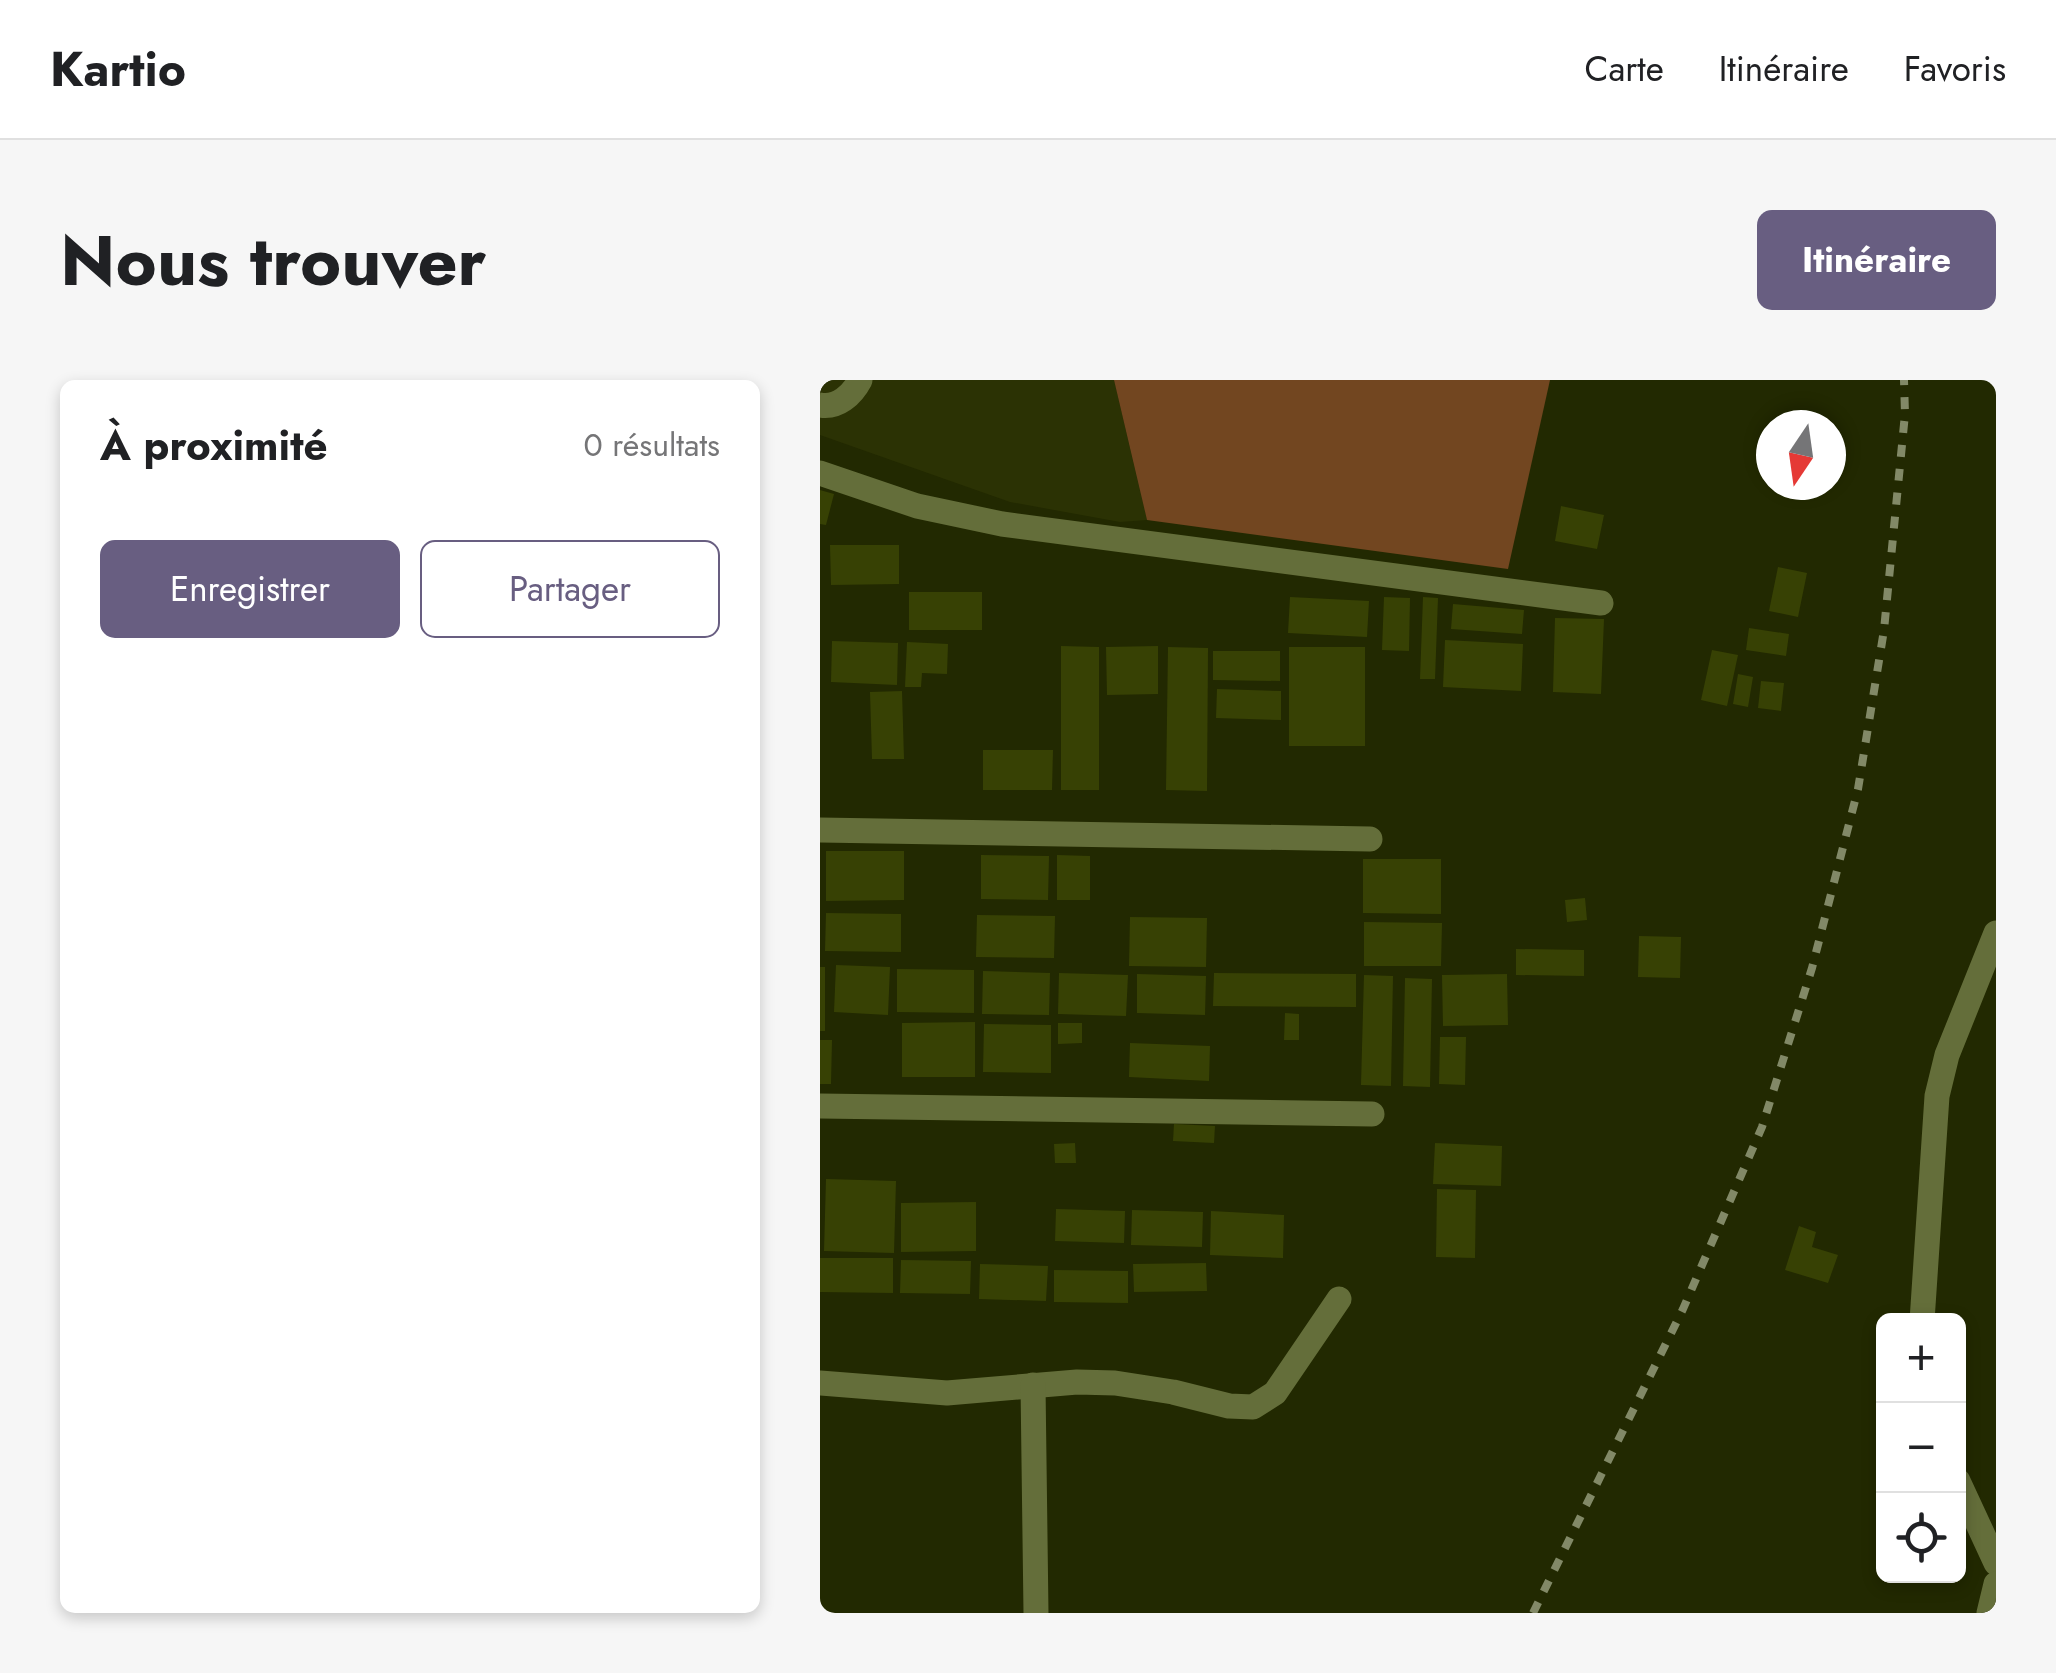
<!DOCTYPE html>
<html lang="fr">
<meta charset="utf-8">
<style>
body{margin:0;font-family:Jost,sans-serif;background:#f6f6f6;color:#202124}
.controls{position:absolute;right:30px;bottom:30px;display:grid;overflow:hidden;border-radius:15px;box-shadow:0 5px 15px #0003}
.controls button{width:90px;height:90px;display:grid;place-items:center;padding:0;border:0;border-bottom:2px solid #e0e0e0;background:#fff;color:#202124;font:50px sans-serif}
.compass{position:absolute;left:936px;top:30px;width:90px;height:90px;border-radius:50%;background:#fff;box-shadow:0 5px 15px #0003;rotate:193deg}
.list{margin:0;padding:0;list-style:none}
h2{display:flex;justify-content:space-between;align-items:center;height:130px;margin:0;padding:0 40px;font-size:42px}
h2 small{font-size:32px;font-weight:400;color:#757577}
.actions{display:flex;gap:20px;padding:30px 40px}
.actions a{flex:1;padding:22px 0;border:2px solid #685e81;border-radius:15px;text-align:center;font-size:35px;color:#685e81}
.actions .main{background:#685e81;color:#fff}
.icon{flex:none;width:55px;height:55px;fill:none;stroke:currentColor;stroke-width:2;stroke-linecap:round;stroke-linejoin:round}
.map{position:relative;flex:none;width:1176px;height:1233px;overflow:hidden;border-radius:15px}
header{display:flex;align-items:center;gap:60px;box-sizing:border-box;height:140px;padding:0 50px;background:#fff;border-bottom:2px solid #e0e0e0}
header strong{font-size:48px}
nav{display:flex;gap:55px;margin-inline-start:auto;font-size:35px}
.intro{display:flex;align-items:center;justify-content:space-between;box-sizing:border-box;height:240px;padding:0 60px}
h1{margin:0;font-size:70px}
.button{padding:25px 45px;border-radius:15px;background:#685e81;color:#fff;font-size:35px;font-weight:700}
main{display:flex;gap:60px;padding:0 60px}
aside{flex:1;background:#fff;border-radius:15px;box-shadow:0 5px 15px #0003}
.map>svg:first-child{display:block}
.built{fill:#2b3204}
.forest{fill:#724620}
.building{fill:#374104}
.lines{fill:none;stroke-linecap:round;stroke-linejoin:round}
.minor{stroke:#646e3a;stroke-width:25}
.rail{stroke:#828967;stroke-width:8;stroke-dasharray:12 12;stroke-linecap:butt}
</style>
<header>
<strong>Kartio</strong>
<nav><a>Carte</a><a>Itinéraire</a><a>Favoris</a></nav>
</header>
<div class="intro"><h1>Nous trouver</h1><a class="button">Itinéraire</a></div>
<main>
<aside>
<h2>À proximité<small>0 résultats</small></h2>
<ul class="list">
</ul>
<div class="actions"><a class="main">Enregistrer</a><a>Partager</a></div>
</aside>
<div class="map">
<svg width="1176" height="1233" viewBox="0 0 1176 1233">
<rect width="100%" height="100%" fill="#222901"/>
<path class="built" d="M0 0H294L327 140 300 142 190 122 0 55Z"/>
<path class="forest" d="M294 0H730L688 189 327 140Z"/>
<g class="building">
<path d="M0 110 14 114 6 145 0 144Z"/>
<path d="M741 126 784 135 777 169 735 161Z"/>
<path d="M10 165H79V204L11 205Z"/>
<path d="M958 187 987 193 978 237 949 231Z"/>
<rect x="89" y="212" width="73" height="38"/>
<path d="M470 217 549 221 547 257 468 253Z"/>
<path d="M564 217 590 218 589 271 562 270Z"/>
<path d="M603 217 618 218 615 299H600Z"/>
<path d="M633 224 704 230 702 254 631 249Z"/>
<path d="M735 238 784 239 781 314 733 312Z"/>
<path d="M929 248 969 254 966 276 926 270Z"/>
<path d="M625 260 703 264 701 311 623 307Z"/>
<path d="M12 261 78 263 77 305 11 302Z"/>
<path d="M87 262 128 264 127 294 102 293 101 307H85Z"/>
<path d="M241 266 279 267V410H241Z"/>
<path d="M338 266V314L287 315 286 267Z"/>
<path d="M348 267 388 268 387 411 346 410Z"/>
<rect x="469" y="267" width="76" height="99"/>
<path d="M892 270 918 275 907 326 881 320Z"/>
<path d="M393 271H460V301L393 300Z"/>
<path d="M918 294 933 297 928 327 913 324Z"/>
<path d="M941 301 964 303 961 331 938 328Z"/>
<path d="M397 309 461 311V340L396 338Z"/>
<path d="M82 311 84 379H52L50 312Z"/>
<path d="M163 370H233L232 410H163Z"/>
<path d="M6 471H84V520L6 521Z"/>
<path d="M161 475 229 476 228 520 161 519Z"/>
<path d="M237 475 270 476V520H237Z"/>
<path d="M543 479H621V534L543 533Z"/>
<path d="M765 518 767 540 747 542 745 520Z"/>
<path d="M6 533 81 534V572L5 571Z"/>
<path d="M157 535 235 536 234 578 156 577Z"/>
<path d="M310 537 387 538 386 587 309 586Z"/>
<path d="M544 542 622 543 621 586H544Z"/>
<path d="M819 556 861 557 860 598 818 597Z"/>
<path d="M696 569 764 570V596L696 595Z"/>
<path d="M16 585 70 587 68 635 14 632Z"/>
<rect x="0" y="587" width="5" height="64"/>
<path d="M77 589 154 590V633L77 632Z"/>
<path d="M163 591 230 593 229 635 162 634Z"/>
<path d="M239 593 308 595 306 636 238 634Z"/>
<path d="M394 593 536 594V627L393 626Z"/>
<path d="M317 594 386 596 385 635 317 633Z"/>
<path d="M687 594 688 645 623 646 622 595Z"/>
<path d="M544 595 573 596 571 706 541 705Z"/>
<path d="M585 598 612 599 610 707 583 706Z"/>
<path d="M465 633 479 634V660H464Z"/>
<path d="M155 642V697H82V643Z"/>
<path d="M238 643H262V663L238 664Z"/>
<path d="M164 644 231 645V693L163 692Z"/>
<path d="M620 657H646L645 705 619 704Z"/>
<path d="M0 660H12L11 704H0Z"/>
<path d="M310 663 390 666 389 701 309 697Z"/>
<path d="M354 744 395 746 394 763 353 761Z"/>
<path d="M255 763 256 783H235L234 764Z"/>
<path d="M615 763 682 766 681 806 613 804Z"/>
<path d="M6 799 76 801 74 873 4 871Z"/>
<path d="M617 809 656 810 655 878 616 877Z"/>
<path d="M156 822V871L81 872V823Z"/>
<path d="M236 829 305 831 304 863 235 861Z"/>
<path d="M312 830 383 832 382 867 311 865Z"/>
<path d="M391 831 464 835 463 878 390 875Z"/>
<path d="M979 846 996 852 992 867 1018 875 1008 903 965 890Z"/>
<path d="M0 878H73V913L0 912Z"/>
<path d="M81 880 151 881 150 914 80 913Z"/>
<path d="M386 883 387 911 314 912 313 884Z"/>
<path d="M160 884 228 886 226 921 159 919Z"/>
<path d="M234 890 308 891V923L234 922Z"/>
</g>
<g class="lines">
<g class="minor">
<path d="M0 25C18 28 32 15 40 0"/>
<path d="M0 93 97 126 182 144 781 223"/>
<path d="M0 450 550 459"/>
<path d="M0 726 552 734"/>
<path d="M1102 941 1117 716 1127 675 1176 553"/>
<path d="M0 1003 127 1013 257 1002 295 1003 353 1012 409 1026 433 1027 455 1013 519 919"/>
<path d="M213 1005 216 1233"/>
<path d="M1138 1101 1176 1183"/>
<path d="M1169 1233 1176 1204"/>
</g>
<path class="rail" d="M713 1233 863 929 942 747 992 588 1038 409 1064 250 1085 34 1084 0"/>
</g>
</svg>
<div class="controls">
<button>+</button>
<button>−</button>
<button><svg class="icon" aria-label="locate" viewBox="0 0 24 24"><circle cx="12" cy="12" r="6"/><path d="M12 2v4M12 18v4M2 12h4M18 12h4"/></svg></button>
</div>
<svg class="compass" viewBox="-18 -18 36 36"><path d="M0-13l5 13h-10z" fill="#e53935"/><path d="M0 13l5-13h-10z" fill="#757577"/></svg>
</div>
</main>
